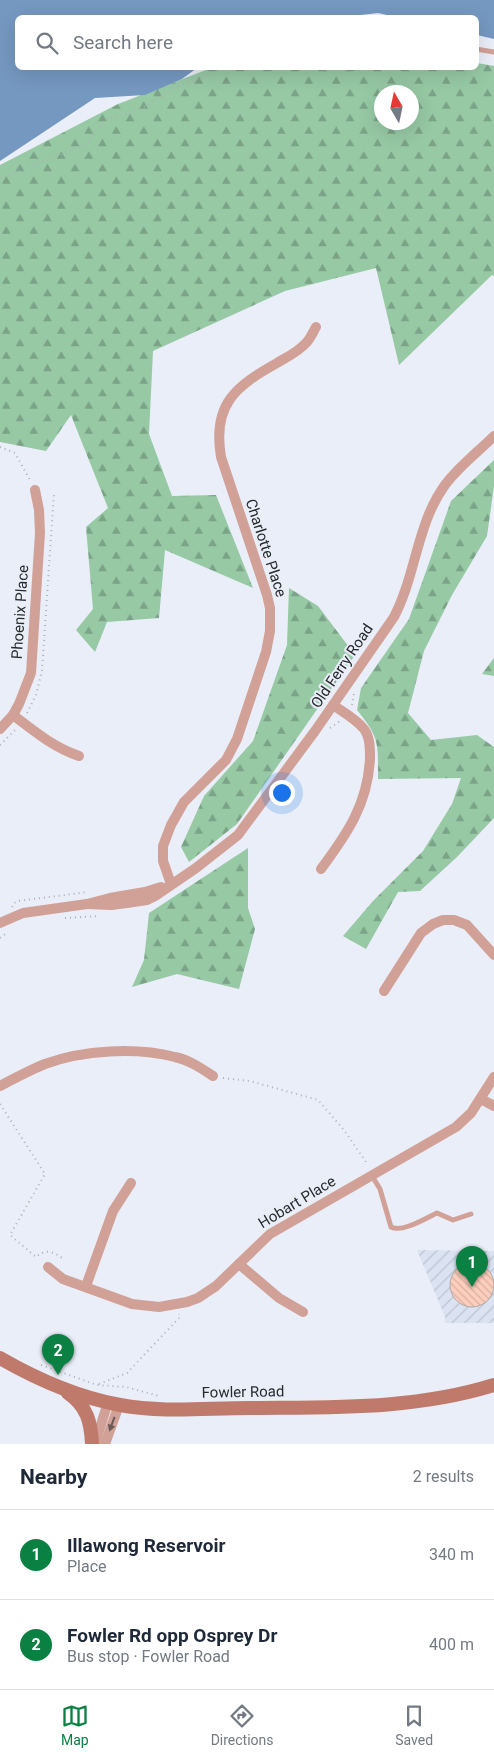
<!DOCTYPE html>
<meta charset="utf-8">
<style>
body{margin:0;font-family:Roboto,sans-serif;background:#f6f6f7;color:#1f2937}
.compass{position:absolute;left:374px;top:85px;width:45px;height:45px;border-radius:50%;background:#fff;box-shadow:0 5px 20px #0002;rotate:351deg}
.you{position:absolute;left:281px;top:792px;width:18px;height:18px;margin:-12px;border:4px solid #fff;border-radius:50%;background:#1a73e8;box-shadow:0 0 0 8px #1a73e833}
.badge{display:grid;place-items:center;width:32px;height:32px;border-radius:50%;background:#0b8043;color:#fff;font-size:16px;font-weight:700}
.pin{position:absolute;translate:-50% -41px;filter:drop-shadow(0 1px 2px #0008)}
.pin::after{content:'';position:absolute;top:26px;width:18px;height:15px;background:inherit;clip-path:polygon(0 0,100% 0,50% 100%)}
.list{margin:0;padding:0;list-style:none}
h2{display:flex;justify-content:space-between;align-items:center;height:65px;margin:0;padding:0 20px;font-size:21px}
h2 small{font-size:16px;font-weight:400;color:#747a83}
.list li{display:grid;grid-template-columns:32px 1fr auto;gap:15px;align-items:center;box-sizing:border-box;height:90px;padding:0 20px;border-top:1px solid #e0e1e3}
.list b{display:block;font-size:19px;white-space:nowrap}
.list p{margin:0;font-size:16px;white-space:nowrap;color:#747a83}
.list em{font-size:16px;font-style:normal;color:#747a83}
.icon{flex:none;width:28px;height:28px;fill:none;stroke:currentColor;stroke-width:2;stroke-linecap:round;stroke-linejoin:round}
.map{position:relative;flex:none;width:494px;height:1444px;overflow:hidden}
.search{position:absolute;background:#fff;box-shadow:0 5px 20px #0002;left:15px;right:15px;top:15px;height:55px;display:flex;align-items:center;gap:12px;box-sizing:border-box;padding:0 18px;border-radius:8px;color:#747a83;font-size:19px}
.sheet{height:245px;background:#fff}
nav{display:flex;justify-content:space-around;align-items:center;box-sizing:border-box;height:70px;border-top:1px solid #e0e1e3;background:#fff;font-size:14px;color:#747a83}
nav a{display:grid;justify-items:center;gap:2px}
nav .on{color:#0b8043}
.map>svg:first-child{display:block}
.industrial{fill:url(#industrial-furrows)}
.forest{fill:url(#forest-firs);fill-rule:evenodd}
.water{fill:#7598c1}
.building{fill:url(#building-back-hatch);stroke:#b3a8a4}
.lines{fill:none;stroke-linecap:round;stroke-linejoin:round}
.path{stroke:#adb1b9;stroke-width:2;stroke-dasharray:1 4;stroke-linecap:butt}
.lane{stroke:#d1a197;stroke-width:5}
.street{stroke:#d1a197;stroke-width:10}
.secondary{stroke:#bf7a6c;stroke-width:14}
.oneway{fill:#6c5a58}
.labels{text-anchor:middle;dominant-baseline:central;stroke-width:4;stroke-linejoin:round;paint-order:stroke}
.street-label{font-size:15px;fill:#292a2e;stroke:#e9eef8}
</style>
<div class="map">
<svg width="494" height="1444" viewBox="0 0 494 1444">
<defs>
<pattern id="industrial-furrows" width="10" height="10" patternUnits="userSpaceOnUse" patternTransform="scale(1.25)"><rect width="10" height="10" fill="#dbe3f3"/><path d="M-1 1l2-2M0 10L10 0M9 11l2-2" fill="none" stroke="#bcc3d1"/></pattern>
<pattern id="forest-firs" width="22" height="20" patternUnits="userSpaceOnUse" patternTransform="scale(1.25)"><rect width="22" height="20" fill="#97c9a5"/><path d="M5 1l3.5 6h-7zM16 11l3.5 6h-7z" fill="#7ba387"/></pattern>
<pattern id="building-back-hatch" width="6" height="6" patternUnits="userSpaceOnUse" patternTransform="scale(1.25)"><rect width="6" height="6" fill="#fccebd"/><path d="M-1 5l2 2M0 0l6 6M5-1l2 2" fill="none" stroke="#d8b1a3"/></pattern>
</defs>
<rect width="100%" height="100%" fill="#e9eef8"/>
<path class="industrial" d="M417 1250 494 1251V1323H445V1317Z"/>
<g class="forest">
<path d="M477 63 494 66V276L492 275 399 365 376 268 285 291 153 351 149 434 172 496 216 495 253 588 165 550 159 618 107 622 95 652 76 630 93 609 86 527 108 508 71 415 46 451 0 442V165L118 104 211 68H476ZM382 92H412V122H382Z"/>
<path d="M494 460V486L487 536 452 595 424 651 408 713 431 740 477 735 494 747V818L457 857 420 891 398 892 366 949 343 936 373 901 423 851 452 804 461 778 378 779C378 744 380 738 357 710L361 688 409 619 451 501Z"/>
<path d="M289 588 318 606 355 655 237 824 189 862 181 847 204 796 253 741 287 645Z"/>
<path d="M494 658V676L482 674Z"/>
<path d="M248 848V908L255 929 239 989 177 974 132 987 144 960 149 913Z"/>
</g>
<path class="water" d="M0 0H494V39L477 35 476 18H400L378 13 335 18H18V68H197L182 79 145 95 95 98 0 161Z"/>
<circle class="building" cx="472" cy="1285" r="22"/>
<g class="lines">
<g class="path">
<path d="M0 178 88 144 96 130 107 119 139 110 174 88 206 76 217 68"/>
<path d="M0 447 15 453 30 480"/>
<path d="M352 705 354 693"/>
<path d="M27 713 36 695 42 671 54 493"/>
<path d="M330 728 340 721"/>
<path d="M0 745 16 729"/>
<path d="M12 907 14 903 18 901 88 892"/>
<path d="M65 918 100 916"/>
<path d="M0 938 8 932"/>
<path d="M223 1078 250 1081 318 1100 344 1130 368 1165"/>
<path d="M0 1104 45 1174 10 1235 36 1257C45 1249 53 1251 62 1258"/>
<path d="M41 1365 97 1385 126 1387 159 1396"/>
<path d="M99 1384 127 1373 180 1317 179 1314"/>
</g>
<g class="lane">
<path d="M476 49 494 52"/>
<path d="M372 1176 380 1189 391 1227C402 1233 426 1218 437 1213L453 1220 471 1214"/>
</g>
<g class="street">
<path d="M13 715C34 731 53 747 79 756"/>
<path d="M0 729 13 715 19 704 31 673 40 533 39 510 35 490"/>
<path d="M321 869C347 834 368 804 370 758 370 748 370 737 364 729 356 719 343 712 333 705"/>
<path d="M171 884 163 861V846L171 825 184 802 226 760 237 739 266 652 270 631V608L267 595 221 457C212 404 236 386 277 363 287 357 298 352 306 343 310 339 313 332 316 327"/>
<path d="M87 904 111 905 127 903 147 900 155 896 196 868 238 835 315 731 394 617C416 575 417 523 445 485 458 467 478 452 494 436"/>
<path d="M0 923 23 913 87 904 110 898 145 892 161 887"/>
<path d="M384 991 421 933 433 924 443 920H454L467 925 494 955"/>
<path d="M0 1086C15 1078 30 1070 45 1064 83 1050 136 1047 175 1057 189 1060 201 1068 213 1076"/>
<path d="M481 1099 494 1106"/>
<path d="M239 1264 279 1298 303 1312"/>
<path d="M48 1267 63 1279 132 1304 159 1307 187 1302 198 1298 216 1286 270 1234 456 1127 471 1113 494 1077"/>
<path d="M86 1286 113 1211 131 1183"/>
<path d="M95 1444 108 1402"/>
<path d="M105 1444 119 1405"/>
</g>
<g class="secondary">
<path d="M0 1358C38 1380 77 1397 120 1405 163 1413 206 1408 249 1408 331 1407 414 1410 494 1385"/>
<path d="M68 1393C87 1406 91 1422 92 1444"/>
</g>
</g>
<defs><path id="oneway-solid" d="M-6-.8H1V-3.2L6.5 0L1 3.2V.8H-6Z" transform="scale(1.25)"/></defs>
<use class="oneway" href="#oneway-solid" transform="translate(112 1424) rotate(110)"/>
<g class="labels">
<g class="street-label">
<text transform="translate(266 548) rotate(72)">Charlotte Place</text>
<text transform="translate(20 612) rotate(-86)">Phoenix Place</text>
<text transform="translate(342 666) rotate(-56)">Old Ferry Road</text>
<text transform="translate(297 1202) rotate(-31)">Hobart Place</text>
<text transform="translate(243 1392) rotate(-1)">Fowler Road</text>
</g>
</g>
</svg>
<svg class="compass" viewBox="-18 -18 36 36"><path d="M0-13l5 13h-10z" fill="#e53935"/><path d="M0 13l5-13h-10z" fill="#747a83"/></svg>
<div class="you"></div>
<div class="pin badge" style="left:472px;top:1287px">1</div>
<div class="pin badge" style="left:58px;top:1375px">2</div>
<div class="search"><svg class="icon" aria-label="search" viewBox="0 0 24 24"><circle cx="10" cy="10" r="6"/><path d="M15 15l6 6"/></svg>Search here</div>
</div>
<section class="sheet">
<h2>Nearby<small>2 results</small></h2>
<ul class="list">
<li><span class="badge">1</span><div><b>Illawong Reservoir</b><p>Place</p></div><em>340 m</em></li>
<li><span class="badge">2</span><div><b>Fowler Rd opp Osprey Dr</b><p>Bus stop · Fowler Road</p></div><em>400 m</em></li>
</ul>
</section>
<nav>
<a class="on"><svg class="icon" aria-label="map" viewBox="0 0 24 24"><path d="M3 6l6-2 6 2 6-2v14l-6 2-6-2-6 2zM9 4v14M15 6v14"/></svg>Map</a>
<a><svg class="icon" aria-label="directions" viewBox="0 0 24 24"><path d="M12 3l9 9-9 9-9-9zM9 14v-3h6M13 9l2 2-2 2"/></svg>Directions</a>
<a><svg class="icon" aria-label="saved" viewBox="0 0 24 24"><path d="M7 4h10v16l-5-4-5 4z"/></svg>Saved</a>
</nav>
